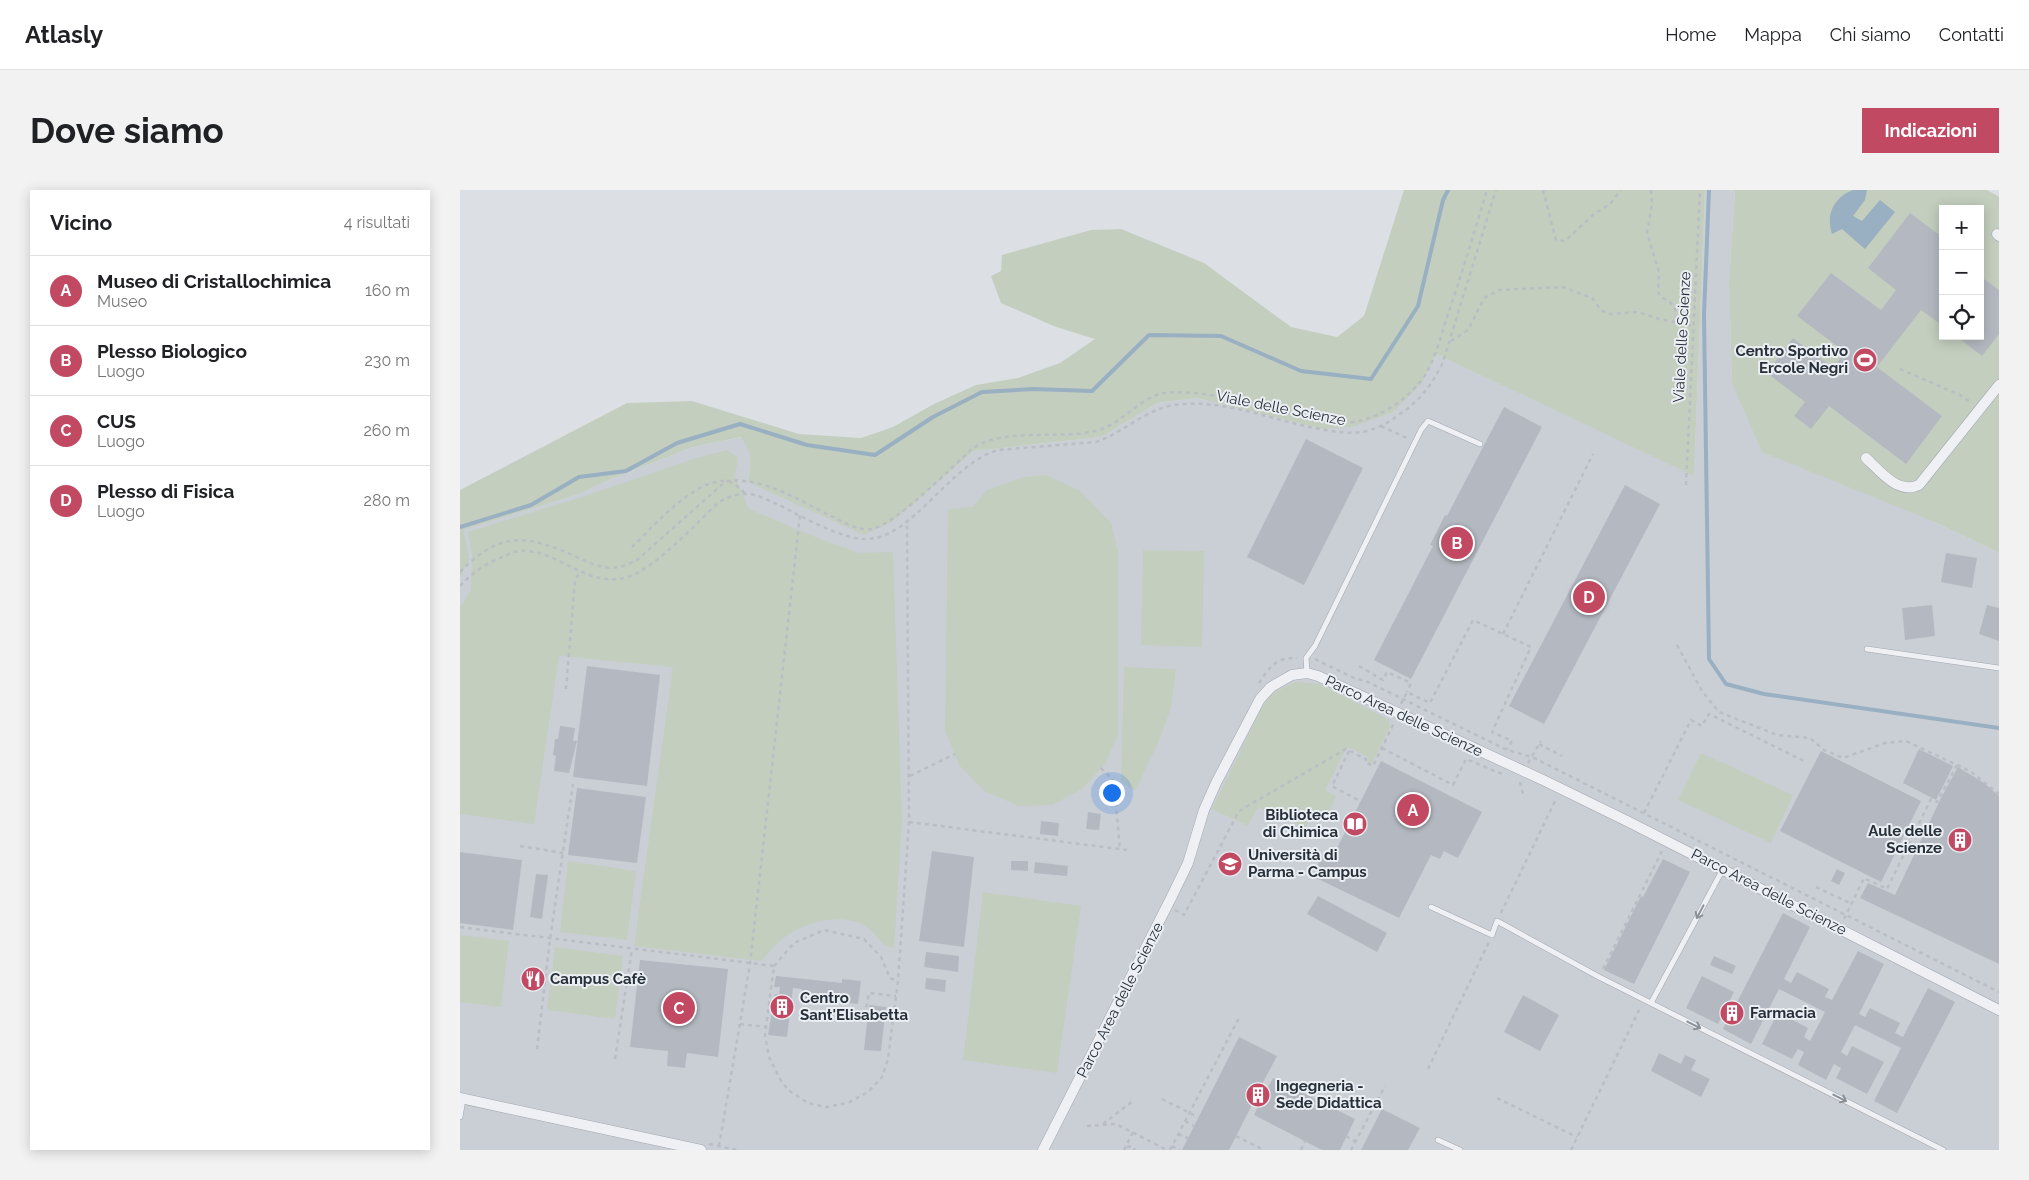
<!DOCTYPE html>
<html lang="it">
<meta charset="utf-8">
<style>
body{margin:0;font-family:Raleway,sans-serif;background:#f2f2f2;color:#202124}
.controls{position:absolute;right:15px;top:15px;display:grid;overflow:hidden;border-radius:0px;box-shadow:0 2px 12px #0003}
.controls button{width:45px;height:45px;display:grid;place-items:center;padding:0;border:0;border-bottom:1px solid #e0e0e0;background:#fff;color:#202124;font:25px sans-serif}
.you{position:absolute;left:651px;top:602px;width:18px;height:18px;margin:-12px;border:4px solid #fff;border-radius:50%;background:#1a73e8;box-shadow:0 0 0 8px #1a73e833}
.badge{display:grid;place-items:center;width:32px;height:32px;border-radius:50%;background:#c24962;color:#fff;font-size:16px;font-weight:700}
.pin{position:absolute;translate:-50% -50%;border:2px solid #fff;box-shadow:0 1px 5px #0006}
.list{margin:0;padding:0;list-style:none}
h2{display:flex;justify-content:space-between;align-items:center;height:65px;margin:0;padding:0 20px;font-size:21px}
h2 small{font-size:16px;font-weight:400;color:#757577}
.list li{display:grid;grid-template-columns:32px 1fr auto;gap:15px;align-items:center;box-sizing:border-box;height:70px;padding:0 20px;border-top:1px solid #e0e0e0}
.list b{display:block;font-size:19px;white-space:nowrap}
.list p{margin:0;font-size:16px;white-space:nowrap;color:#757577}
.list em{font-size:16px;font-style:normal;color:#757577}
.icon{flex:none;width:28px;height:28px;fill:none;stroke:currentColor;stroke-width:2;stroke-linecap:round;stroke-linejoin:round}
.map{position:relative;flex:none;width:1539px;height:960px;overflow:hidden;border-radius:0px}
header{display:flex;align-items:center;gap:30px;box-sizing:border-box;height:70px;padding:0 25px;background:#fff;border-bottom:1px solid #e0e0e0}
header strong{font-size:24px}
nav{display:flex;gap:28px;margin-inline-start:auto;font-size:18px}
.intro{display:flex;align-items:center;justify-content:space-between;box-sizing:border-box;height:120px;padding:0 30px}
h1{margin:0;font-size:35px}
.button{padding:12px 22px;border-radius:0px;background:#c24962;color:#fff;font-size:18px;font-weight:700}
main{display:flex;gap:30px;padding:0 30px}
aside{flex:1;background:#fff;border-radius:0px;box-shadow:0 2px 12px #0003}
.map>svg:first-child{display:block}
.built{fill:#cacfd6}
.green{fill:#c3cebe;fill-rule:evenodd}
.water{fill:#99b0c3}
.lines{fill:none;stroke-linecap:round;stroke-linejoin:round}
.stream{stroke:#99b0c3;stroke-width:4}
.building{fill:#b4b9c1}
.lane-casing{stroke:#a2a7ae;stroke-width:6}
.street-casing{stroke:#a2a7ae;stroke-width:11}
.path{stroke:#babec4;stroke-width:2.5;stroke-dasharray:4 4;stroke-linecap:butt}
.lane{stroke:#eef0f4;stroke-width:5}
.street{stroke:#eef0f4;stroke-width:10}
.oneway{stroke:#8a9097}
.labels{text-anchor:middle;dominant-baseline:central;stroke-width:4;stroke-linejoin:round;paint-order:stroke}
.street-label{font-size:15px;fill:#272f3a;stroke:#ebeff3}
.poi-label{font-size:15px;font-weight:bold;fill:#272f3a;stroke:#ebeff3;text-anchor:start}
</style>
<header>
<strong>Atlasly</strong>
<nav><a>Home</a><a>Mappa</a><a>Chi siamo</a><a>Contatti</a></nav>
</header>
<div class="intro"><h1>Dove siamo</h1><a class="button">Indicazioni</a></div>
<main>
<aside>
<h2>Vicino<small>4 risultati</small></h2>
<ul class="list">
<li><span class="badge">A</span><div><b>Museo di Cristallochimica</b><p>Museo</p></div><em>160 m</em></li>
<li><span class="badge">B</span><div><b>Plesso Biologico</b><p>Luogo</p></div><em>230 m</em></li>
<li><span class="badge">C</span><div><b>CUS</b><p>Luogo</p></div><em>260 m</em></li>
<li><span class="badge">D</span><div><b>Plesso di Fisica</b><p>Luogo</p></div><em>280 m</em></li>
</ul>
</aside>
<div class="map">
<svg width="1539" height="960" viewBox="0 0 1539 960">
<rect width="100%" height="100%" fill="#dce0e5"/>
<path class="built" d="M1245 0H1275L1269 93 1272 193 1475 332 1539 363V960H0V387L10 368 2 340 119 304 151 289 233 257 282 247 288 257 291 270 288 292 316 304 434 331 514 261 641 247 697 213 737 208 862 239 963 192 976 164 1234 285Z"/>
<g class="green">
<path d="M944 0H1245L1234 286 976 164 963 192 933 222 892 237 862 239 737 208 697 213 641 247 514 261 434 331 404 345 288 292C291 273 293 264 281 247L233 257 151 289 119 304 3 340 10 369 0 387V300L167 213 232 211 339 244 401 248 433 237 474 214 516 195 558 188 600 173 635 149 596 137 541 113 531 86 541 81 542 65 631 40 661 39 744 73 831 137 877 147 904 126Z"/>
<path d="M1275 0H1527L1539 7V363L1475 332 1302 262 1272 193 1269 93ZM1483 19H1520V146H1483Z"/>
<path d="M267 260 278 267 275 286 289 319 360 349 399 363 433 362 442 632 434 758C419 755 419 746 408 738 385 721 346 731 325 747 316 753 309 763 301 771L174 756 213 477 99 466 74 634 0 624V418L11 400 12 365 8 342 128 305 233 269Z"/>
<path d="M586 285 619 300 651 333 658 361V545L645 574 622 599 592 615 559 616 524 601 500 576 485 541 488 319 513 317 527 300 563 287Z"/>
<path d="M683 360 744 361 742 457 681 455Z"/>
<path d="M664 477 716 479 711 518 698 553 675 601 661 591Z"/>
<path d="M835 492 860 494 929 530 928 533 931 535 912 574 907 572 908 567 887 557 865 600 876 606 865 630 856 626 852 633 849 631 845 639 834 634 838 627 823 620 819 627 798 617 788 636 752 619 801 519 811 504Z"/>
<path d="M1241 563 1333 605 1311 653 1218 610Z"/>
<path d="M108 671 176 681 167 750 100 742Z"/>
<path d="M523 702 621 716 597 883 503 870Z"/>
<path d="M0 745 49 751 41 817 0 812Z"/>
<path d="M95 757 163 766 155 829 87 820Z"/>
</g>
<path class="water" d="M1393 0H1407L1405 10 1393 26 1402 31 1420 10 1435 22 1405 59 1382 39 1372 44C1366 24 1373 8 1393 0Z"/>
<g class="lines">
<g class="stream">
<path d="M1249 0 1244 125 1249 469 1266 494 1304 504 1539 538"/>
<path d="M0 337 71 315 119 287 166 281 217 253 280 234 347 255 415 265 473 227 522 202 573 199 632 201 689 145 761 146 841 181 911 189 958 116 983 10 988 0"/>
</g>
</g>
<g class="building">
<path d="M1450 23 1478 44 1483 38V136L1461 120 1417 177 1482 226 1446 274 1369 216 1351 239 1334 226 1345 212 1307 183 1333 148 1373 178 1385 162 1337 126 1371 83 1421 120 1436 100 1408 78Z"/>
<path d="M1520 86 1539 100V144L1522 166 1496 146H1520Z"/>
<path d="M1044 217 1082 237 951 489 914 470 973 356 970 355 985 325 987 326Z"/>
<path d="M846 249 903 278 844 395 787 367Z"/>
<path d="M1165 295 1200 314 1084 534 1049 516Z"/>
<path d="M1486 363 1517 368 1512 398 1481 392Z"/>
<path d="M1472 415 1475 446 1445 450 1442 418Z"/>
<path d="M1527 415 1539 418V451L1519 444Z"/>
<path d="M127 476 200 485 187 596 113 587Z"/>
<path d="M100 536 115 538 113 551H117L109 583 94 581 96 566 93 565 95 549H98Z"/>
<path d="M1459 559 1493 576 1476 610 1443 593Z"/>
<path d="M1361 561 1461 611 1421 692 1320 641Z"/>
<path d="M921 571 1022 622 998 668 984 661 980 669 971 665 939 728 852 686 864 662 873 666Z"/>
<path d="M1498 577 1524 593 1539 606V774L1400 708 1408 693 1435 705 1481 608Z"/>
<path d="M117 598 186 607 177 673 108 665Z"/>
<path d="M628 622 641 624 639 640 626 639Z"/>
<path d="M581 631 599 633 598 646 580 644Z"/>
<path d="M472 661 514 667 504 757 459 751Z"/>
<path d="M0 662 62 670 53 740 0 733Z"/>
<path d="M1203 669 1230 682 1174 794 1144 780 1181 706 1183 707Z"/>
<path d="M551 671H568V681L551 680Z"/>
<path d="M575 672 608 676 607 686 574 683Z"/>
<path d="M1377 679 1385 683 1379 695 1371 691Z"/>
<path d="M76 684 88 685 82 729 70 727Z"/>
<path d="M858 706 927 743 917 762 847 724Z"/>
<path d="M1323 723 1350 737 1324 789 1331 793 1337 782 1369 799 1365 807 1372 810 1398 761 1424 774 1399 824 1405 827 1410 818 1440 833 1435 843 1443 847 1468 798 1495 812 1437 923 1414 911 1441 858 1395 835 1381 862 1387 866 1392 856 1424 872 1407 904 1376 888 1381 878 1374 874 1366 890 1338 875 1344 862 1338 859 1332 869 1302 854 1318 822 1348 838 1344 847 1350 851 1365 822 1319 799 1291 854 1263 839 1269 826 1264 823 1258 834 1226 818 1242 786 1274 802 1269 812 1275 816Z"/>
<path d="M466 762 499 766 498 782 464 777Z"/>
<path d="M1254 766 1276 776 1272 784 1250 775Z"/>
<path d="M180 770 268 779 258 867 227 863 225 878 207 876 208 861 170 857Z"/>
<path d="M65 779 84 782 81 800 62 797Z"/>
<path d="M316 786 382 793V789L401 791 398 814 341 808 342 799 333 798 327 847 308 845 315 804 319 805 320 797H314Z"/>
<path d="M466 788 486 790 485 802 465 799Z"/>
<path d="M1063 805 1099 825 1080 861 1044 842Z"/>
<path d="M409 815 426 817 421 861 404 860Z"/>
<path d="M779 847 817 866 799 900 805 903 813 888 895 929 880 960H862L794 925 801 910 796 907 769 960H722Z"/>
<path d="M1199 863 1221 874 1225 865 1236 870 1231 880 1250 889 1241 907 1191 881Z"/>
<path d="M922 919 960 938 948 960H901Z"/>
</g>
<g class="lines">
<defs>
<g id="lane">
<path d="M1407 459 1539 478"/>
<path d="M847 483 846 468 855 456 961 240 968 231 1020 254"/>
<path d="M971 717 1032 745 1037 731 1139 787 1483 960"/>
<path d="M1191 813 1263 679"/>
<path d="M0 927 3 909"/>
<path d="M978 950 1000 960"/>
</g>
<g id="street">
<path d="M1537 44 1539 46"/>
<path d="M1406 268C1420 281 1438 305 1459 295L1539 195"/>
<path d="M0 908 241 960"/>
<path d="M583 960 711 708 728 673 744 620 756 593 800 509 811 497 832 485 847 483 858 486 1083 590 1167 631 1539 820"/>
</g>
</defs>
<use href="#lane" class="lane-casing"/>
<use href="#street" class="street-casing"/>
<g class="path">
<path d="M1083 0 1096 50 1105 51 1134 24 1150 14 1161 0"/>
<path d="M1191 0 1192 14 1187 43 1199 82 1198 102 1200 106 1214 115 1218 134"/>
<path d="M991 151 1008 140 1024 108 1039 100 1103 97 1132 108 1141 120 1149 124 1178 122 1199 129 1234 136"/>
<path d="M1440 179 1500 205 1512 213"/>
<path d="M921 236 949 249"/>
<path d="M1226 295 1240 0"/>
<path d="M172 357C194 336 234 289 266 291 273 291 280 299 285 303"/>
<path d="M0 382C42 339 69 345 119 368 131 373 145 380 159 377 165 376 172 372 177 370L266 291C303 287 337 309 369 325 382 331 397 341 412 339 436 334 492 277 513 258 546 237 597 250 635 241 660 236 680 207 704 203 742 199 797 214 834 224 846 227 859 232 871 233 906 236 938 218 960 192 972 179 981 147 986 130 1001 87 1014 43 1027 0"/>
<path d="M0 396C11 384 25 374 40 368 45 366 50 363 54 362 93 353 124 400 168 387 194 379 238 332 259 312 267 308 275 304 284 304 295 303 307 310 317 314 339 325 381 349 405 349 452 350 488 275 538 260L636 252C663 243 686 219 714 215 765 208 816 232 865 240 880 242 895 245 910 240 921 237 931 231 940 224 960 211 973 193 983 172L1036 0"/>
<path d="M1043 444 1133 264"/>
<path d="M1217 455 1242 501 1259 522 1317 545 1350 548 1364 560 1383 568 1425 553 1446 551 1510 581 1539 604"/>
<path d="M855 469 894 488 908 492 1047 560 1072 567 1539 802"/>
<path d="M899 476 923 490 927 482 951 493 947 502"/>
<path d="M799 493C810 476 817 467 837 468"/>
<path d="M106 499 115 390 120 382"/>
<path d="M941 514 947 502 970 513 1013 430 1071 457 1032 542 1052 551 1047 559"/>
<path d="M1079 554 1102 566"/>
<path d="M922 558 993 595 1006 569 1042 584"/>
<path d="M889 561 872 596 900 611"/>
<path d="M1068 573 1081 551"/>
<path d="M641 578 654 591 660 660"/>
<path d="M450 586 495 564"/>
<path d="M1060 592 1064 608"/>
<path d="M1184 623 1231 530 1242 536 1249 524 1344 571"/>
<path d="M449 632 667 660"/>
<path d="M60 656 103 663"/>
<path d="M1356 697 1392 714"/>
<path d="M715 720 724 725 779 621 886 559 906 569 905 572 913 576 934 533H933"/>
<path d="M1041 723 1096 609"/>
<path d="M1384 729 1404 688 1427 699 1471 609 1477 612 1497 575"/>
<path d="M0 737 314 776 305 845 309 867 320 889 328 900 348 913 366 917 388 913 408 902 422 887 428 869 438 791 449 632 447 333"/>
<path d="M314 776 334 753 364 740 404 749 421 767 430 788 438 791"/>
<path d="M1143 779 1202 661"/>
<path d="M375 826 404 828 409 803 436 806"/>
<path d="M280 834 306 837"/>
<path d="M77 859 90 749 113 594"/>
<path d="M155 869 172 759"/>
<path d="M968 879 1029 752"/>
<path d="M1037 908 1117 947"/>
<path d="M702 909 738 927"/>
<path d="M725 931 734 936"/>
<path d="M643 934 674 910"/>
<path d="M627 936 656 934 707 960"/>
<path d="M718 944 728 948"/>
<path d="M776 946 804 960"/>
<path d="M886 946 896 952"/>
<path d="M249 954 277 960"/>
<path d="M259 956 290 774 340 325"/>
<path d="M712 956 720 960"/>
<path d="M667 957 672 956 675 960"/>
<path d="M664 960 673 942"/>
<path d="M710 960 780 826"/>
<path d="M841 960 845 951"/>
<path d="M891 960 925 896"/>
<path d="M1111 960 1181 816"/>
</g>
<use href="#lane" class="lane"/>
<use href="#street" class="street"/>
</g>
<defs><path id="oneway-shaft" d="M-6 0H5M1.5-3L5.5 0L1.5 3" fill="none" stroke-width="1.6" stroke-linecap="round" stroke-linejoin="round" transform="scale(1.25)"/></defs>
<g class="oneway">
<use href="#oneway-shaft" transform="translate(1240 722) rotate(118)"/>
<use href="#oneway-shaft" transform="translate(1234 835) rotate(27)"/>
<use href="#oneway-shaft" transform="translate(1380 908) rotate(27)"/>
</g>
<defs>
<symbol id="stadium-disc" viewBox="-11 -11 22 22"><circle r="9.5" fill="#c24962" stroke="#ebeff3"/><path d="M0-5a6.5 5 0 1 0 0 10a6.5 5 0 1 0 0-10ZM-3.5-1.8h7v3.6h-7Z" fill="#fff"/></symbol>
<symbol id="library-disc" viewBox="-11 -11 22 22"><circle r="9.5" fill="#c24962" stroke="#ebeff3"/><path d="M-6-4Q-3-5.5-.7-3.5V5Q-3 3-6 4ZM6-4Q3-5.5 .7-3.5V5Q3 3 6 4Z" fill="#fff"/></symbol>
<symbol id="building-disc" viewBox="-11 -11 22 22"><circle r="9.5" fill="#c24962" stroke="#ebeff3"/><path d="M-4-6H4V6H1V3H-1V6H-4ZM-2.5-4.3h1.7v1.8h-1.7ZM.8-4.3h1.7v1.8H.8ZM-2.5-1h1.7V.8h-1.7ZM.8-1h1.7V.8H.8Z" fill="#fff"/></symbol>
<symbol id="university-disc" viewBox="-11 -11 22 22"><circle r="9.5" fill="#c24962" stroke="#ebeff3"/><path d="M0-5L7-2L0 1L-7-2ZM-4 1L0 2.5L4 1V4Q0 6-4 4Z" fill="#fff"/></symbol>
<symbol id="restaurant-disc" viewBox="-11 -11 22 22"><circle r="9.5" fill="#c24962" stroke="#ebeff3"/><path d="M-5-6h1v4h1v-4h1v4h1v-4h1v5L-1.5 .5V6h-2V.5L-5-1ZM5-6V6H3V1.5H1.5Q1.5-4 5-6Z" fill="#fff"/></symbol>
</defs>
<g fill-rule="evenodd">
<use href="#stadium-disc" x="1391" y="156" width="28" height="28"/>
<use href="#library-disc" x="881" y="620" width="28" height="28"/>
<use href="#building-disc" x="1486" y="636" width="28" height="28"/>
<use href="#university-disc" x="756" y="660" width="28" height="28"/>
<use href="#restaurant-disc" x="59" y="775" width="28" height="28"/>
<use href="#building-disc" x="308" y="803" width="28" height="28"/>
<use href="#building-disc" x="1258" y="809" width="28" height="28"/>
<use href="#building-disc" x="784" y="891" width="28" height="28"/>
</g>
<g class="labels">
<g class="street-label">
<text transform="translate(1222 147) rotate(-87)">Viale delle Scienze</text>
<text transform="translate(821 218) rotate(11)">Viale delle Scienze</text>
<text transform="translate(944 526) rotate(25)">Parco Area delle Scienze</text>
<text transform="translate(1309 702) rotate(27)">Parco Area delle Scienze</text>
<text transform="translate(660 810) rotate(-63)">Parco Area delle Scienze</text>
</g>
<g class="poi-label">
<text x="1388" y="161" text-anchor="end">Centro Sportivo<tspan x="1388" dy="17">Ercole Negri</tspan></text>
<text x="878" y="625" text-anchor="end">Biblioteca<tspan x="878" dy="17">di Chimica</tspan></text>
<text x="1482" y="641" text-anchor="end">Aule delle<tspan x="1482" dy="17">Scienze</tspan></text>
<text x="788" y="665">Università di<tspan x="788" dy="17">Parma - Campus</tspan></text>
<text x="90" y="789">Campus Cafè</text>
<text x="340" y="808">Centro<tspan x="340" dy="17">Sant'Elisabetta</tspan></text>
<text x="1290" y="823">Farmacia</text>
<text x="816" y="896">Ingegneria -<tspan x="816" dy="17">Sede Didattica</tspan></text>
</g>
</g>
</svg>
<div class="controls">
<button>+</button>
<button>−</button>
<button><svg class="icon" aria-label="locate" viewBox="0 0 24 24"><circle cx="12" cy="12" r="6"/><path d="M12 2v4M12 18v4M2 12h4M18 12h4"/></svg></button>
</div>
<div class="you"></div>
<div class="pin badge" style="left:953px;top:620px">A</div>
<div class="pin badge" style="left:997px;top:353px">B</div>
<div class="pin badge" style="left:219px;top:818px">C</div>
<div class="pin badge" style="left:1129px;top:407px">D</div>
</div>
</main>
